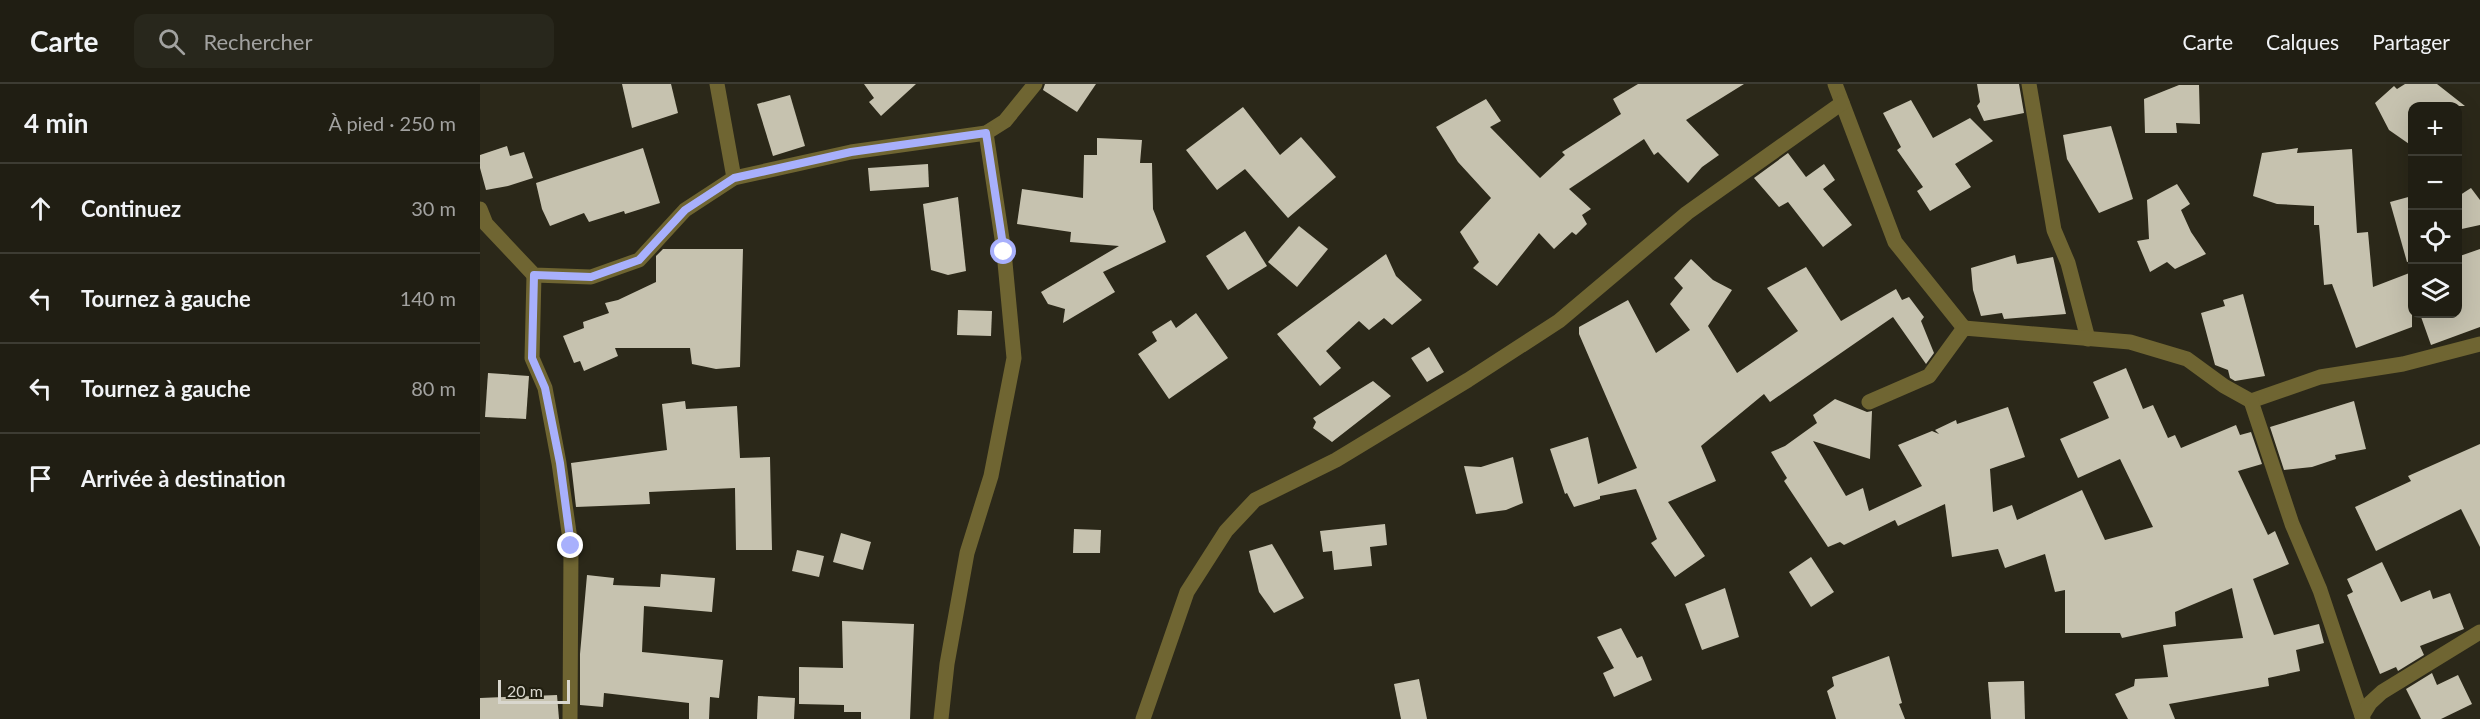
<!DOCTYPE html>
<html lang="fr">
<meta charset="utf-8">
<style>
body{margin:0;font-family:Lato,sans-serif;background:#28271c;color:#f1f3f6}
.controls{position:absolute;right:18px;top:18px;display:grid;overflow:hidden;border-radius:12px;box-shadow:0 6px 24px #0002}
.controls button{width:54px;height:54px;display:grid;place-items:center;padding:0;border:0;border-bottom:2px solid #3d3c33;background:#201e13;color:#f1f3f6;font:30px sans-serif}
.scale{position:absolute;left:18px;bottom:15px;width:72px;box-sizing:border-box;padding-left:6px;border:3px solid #d9d7ce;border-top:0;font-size:16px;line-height:21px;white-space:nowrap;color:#d9d7ce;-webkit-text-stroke:4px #211f10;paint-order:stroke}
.stop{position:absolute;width:18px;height:18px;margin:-14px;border:4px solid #a8b0fc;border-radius:50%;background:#fff}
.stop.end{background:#a8b0fc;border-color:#fff;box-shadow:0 2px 6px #0008}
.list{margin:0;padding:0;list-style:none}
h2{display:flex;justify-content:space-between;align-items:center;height:78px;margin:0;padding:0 24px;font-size:26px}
h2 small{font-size:20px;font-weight:400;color:#a2a2a0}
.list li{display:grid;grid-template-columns:39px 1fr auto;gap:18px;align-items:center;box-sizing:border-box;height:90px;padding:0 24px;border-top:2px solid #3d3c33}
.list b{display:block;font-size:22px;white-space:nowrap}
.list em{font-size:20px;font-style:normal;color:#a2a2a0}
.icon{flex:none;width:33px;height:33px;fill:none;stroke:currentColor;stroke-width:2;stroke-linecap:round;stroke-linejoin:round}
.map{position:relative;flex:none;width:2000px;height:635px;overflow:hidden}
header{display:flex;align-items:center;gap:36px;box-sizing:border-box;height:84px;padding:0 30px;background:#201e13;border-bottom:2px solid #3d3c33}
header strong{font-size:28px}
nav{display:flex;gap:33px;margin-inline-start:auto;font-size:21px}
.search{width:420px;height:54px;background:#28271c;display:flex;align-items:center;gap:15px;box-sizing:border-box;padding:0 21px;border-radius:12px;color:#a2a2a0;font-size:22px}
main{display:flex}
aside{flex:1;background:#201e13}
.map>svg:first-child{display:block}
.building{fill:#c6c2af}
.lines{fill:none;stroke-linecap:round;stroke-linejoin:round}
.street{stroke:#6f6532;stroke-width:15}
.route{stroke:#a8b0fc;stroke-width:8}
</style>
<header>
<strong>Carte</strong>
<div class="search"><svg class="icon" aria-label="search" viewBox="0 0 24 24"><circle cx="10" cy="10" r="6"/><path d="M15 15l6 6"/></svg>Rechercher</div>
<nav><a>Carte</a><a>Calques</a><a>Partager</a></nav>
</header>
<main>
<aside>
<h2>4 min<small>À pied · 250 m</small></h2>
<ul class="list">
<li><svg class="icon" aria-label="ahead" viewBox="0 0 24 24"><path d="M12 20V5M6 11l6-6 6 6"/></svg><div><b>Continuez</b></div><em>30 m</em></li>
<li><svg class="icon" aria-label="left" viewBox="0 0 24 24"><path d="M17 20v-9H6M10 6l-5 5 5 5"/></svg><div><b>Tournez à gauche</b></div><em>140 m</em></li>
<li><svg class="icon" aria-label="left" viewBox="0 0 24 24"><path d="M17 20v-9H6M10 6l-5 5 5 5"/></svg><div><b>Tournez à gauche</b></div><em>80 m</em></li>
<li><svg class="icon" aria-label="arrive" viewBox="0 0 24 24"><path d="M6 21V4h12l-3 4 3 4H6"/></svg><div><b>Arrivée à destination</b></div></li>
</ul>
</aside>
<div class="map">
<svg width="2000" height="635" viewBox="0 0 2000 635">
<rect width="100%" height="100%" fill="#2b2819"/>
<g class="building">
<path d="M142 0H191L198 29 152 44Z"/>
<path d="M384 0H436L401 32 389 18 394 14Z"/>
<path d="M565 0H616L597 28 563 6Z"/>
<path d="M1158 0H1264L1206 36 1239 71 1222 83 1208 99 1178 68 1174 71 1164 55 1089 105 1111 125 1102 131 1107 140 1096 151 1092 148 1074 165 1059 149 1017 202 993 184 999 178 980 148 1011 114 978 78 956 43 1006 15 1021 37 1010 43 1060 94 1085 71 1082 68 1141 30 1133 15Z"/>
<path d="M1497 0H1539L1544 29 1504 37 1497 22 1500 18Z"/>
<path d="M1925 0H1957L1985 22H1932V62L1909 46 1895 19 1914 2 1917 5Z"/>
<path d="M1699 1H1719L1720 40 1696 39 1697 49H1665L1664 15Z"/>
<path d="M310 11 325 62 293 72 277 20Z"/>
<path d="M1431 16 1453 54 1490 34 1513 57 1475 80 1491 103 1450 127 1437 107 1443 103 1417 66 1421 63 1403 29Z"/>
<path d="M763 23 800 71 821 53 856 93 808 134 765 85 737 106 706 66Z"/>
<path d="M1631 42 1653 115 1619 129 1587 75 1583 51Z"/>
<path d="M617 54 662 56 660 79H672L673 125 686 158 623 188 635 208 583 239 585 225 568 220 561 208 639 162 590 158 591 148 537 140 542 105 603 114 604 71H617Z"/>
<path d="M27 62 30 72 44 68 53 94 28 102 6 106 0 84V71Z"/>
<path d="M163 64 180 119 145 130 144 127 109 138 104 129 70 142 62 125 56 99Z"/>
<path d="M1818 64 1817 69 1872 65 1877 149 1888 148 1893 203 1932 188V243L1876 264 1852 200 1844 201 1839 141H1834V122L1797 120 1773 112 1782 69Z"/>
<path d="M1308 69 1326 93 1344 80 1355 96 1343 105 1372 141 1343 163 1308 118 1299 123 1274 94Z"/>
<path d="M448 80 449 103 390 107 388 84Z"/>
<path d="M1697 100 1710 120 1701 126 1711 148 1726 170 1695 185 1687 178 1670 188 1657 157 1669 155 1667 116Z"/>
<path d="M1991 104 2000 116V141L1977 146V113Z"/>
<path d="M1932 112V177L1927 178 1910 118Z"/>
<path d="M478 113 486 187 468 191 451 186 443 120Z"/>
<path d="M819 142 848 165 817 203 788 178Z"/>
<path d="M765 147 787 182 748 206 726 172Z"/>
<path d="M183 165H263L260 283 236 285 212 280 210 264H135L138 272 104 287 100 277 94 279 83 252 104 244 103 238 129 229 125 219 138 216 176 198V172Z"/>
<path d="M2000 165V243L1951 261 1940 230H1977V173Z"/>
<path d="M906 170 916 192 942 216 912 241 904 234 889 246 879 237 846 267 861 284 840 302 797 250Z"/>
<path d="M1535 171 1537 180 1573 173 1586 230 1524 235 1522 229 1501 232 1493 206 1491 184Z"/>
<path d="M1211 175 1233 196 1252 206 1228 242 1257 289 1318 247 1287 204 1326 183 1361 237 1416 205 1422 216 1429 213 1444 233 1441 237 1454 269 1446 280 1413 233 1290 318 1284 310 1221 362 1236 397 1188 418 1225 472 1195 493 1171 459 1177 455 1156 405 1120 412V415L1094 423 1087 409 1085 410 1070 365 1108 353 1118 400 1157 384 1099 250V243L1148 216 1176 269 1210 246 1190 220 1203 204 1194 194Z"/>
<path d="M1763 210 1785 292 1755 297 1750 294 1748 286 1735 281 1721 229 1745 222 1743 216Z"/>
<path d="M478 226 512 227 511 252 477 251Z"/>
<path d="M716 229 748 274 689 315 658 270 677 257 672 248 691 236 696 244Z"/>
<path d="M949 263 964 288 947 298 931 274Z"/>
<path d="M1646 284 1663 325 1673 321 1688 354 1695 351 1701 364 1756 341 1760 351 1771 348 1782 380 1758 387 1788 451 1795 447 1809 480 1773 495 1794 551 1839 540 1844 559 1816 566 1820 587 1788 594 1789 602 1689 620 1695 635H1648L1635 610 1654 602 1655 595 1688 593 1683 561 1763 554 1752 504 1695 528 1696 542 1642 554 1640 549H1585V506L1575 508 1565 470 1525 484 1518 465 1472 473 1465 420 1418 442 1415 436 1364 461 1360 458 1348 463 1304 397 1307 394 1291 368 1305 362 1337 339 1333 331 1355 315 1387 328 1392 327 1390 375 1333 357 1366 412 1383 404 1389 427 1442 402 1418 361 1452 347 1459 350 1455 346 1476 336 1477 340 1528 323 1545 373 1510 385 1513 428 1532 421 1537 436 1602 406 1625 456 1673 443 1640 375 1598 394 1580 355 1629 334 1613 298Z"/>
<path d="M8 289 49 292 46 335 5 333Z"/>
<path d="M893 297 911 312 852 358 833 344 836 338 833 334Z"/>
<path d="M205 317 206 325 257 322 260 374 290 373 292 466H256L255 404 169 408 170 420 96 423 91 379 187 366 182 320Z"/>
<path d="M1874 317 1886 365 1855 371 1856 375 1832 383 1804 386 1790 343Z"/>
<path d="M2000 360V463L1981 425 1896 467 1875 423 1931 397 1928 392Z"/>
<path d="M1033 373 1043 419 1026 426 996 430 984 382 1001 383Z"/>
<path d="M905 440 907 461 890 463 892 482 854 486 852 467 843 468 840 447Z"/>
<path d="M594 445 621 446 620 469H593Z"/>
<path d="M361 449 391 458 383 486 353 478Z"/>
<path d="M792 460 824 514 794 529 779 508 769 467Z"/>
<path d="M317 466 344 472 339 493 312 487Z"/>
<path d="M1331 473 1354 508 1331 523 1309 488Z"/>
<path d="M1902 478 1921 518 1950 506 1953 515 1970 509 1984 545 1940 562 1944 571 1918 587 1916 583 1900 590 1867 511 1873 508 1867 495Z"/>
<path d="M181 490 235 494 232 528 164 522 162 568 243 576 239 614 230 613 229 635H209V619L124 609 123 623 100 621V570L107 491 134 494 133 501 180 503Z"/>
<path d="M1245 504 1259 553 1222 566 1205 520Z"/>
<path d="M362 537 434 540 430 635H381V628H364V621L319 620V583L363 584Z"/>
<path d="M1141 544 1157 574 1162 572 1172 596 1134 613 1123 589 1134 584 1117 553Z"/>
<path d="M1409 572 1422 619 1419 620 1425 635H1356L1347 607 1354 602 1352 593Z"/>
<path d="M1952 589 1957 601 1978 591 1992 620 1961 635H1941L1926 605Z"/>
<path d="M939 595 947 635H921L914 600Z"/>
<path d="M1544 597 1545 635H1511L1508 598Z"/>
<path d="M77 611 79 635H0V614Z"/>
<path d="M278 612 315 614 314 635H277Z"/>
</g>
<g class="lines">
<g class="street">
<path d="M237 0 254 94"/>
<path d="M1355 0 1415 158 1484 244"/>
<path d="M1549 0 1574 146 1588 179 1608 255"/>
<path d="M0 125 6 140 54 191 111 193 159 176 205 126 254 94 371 68 506 49 525 37 555 0"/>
<path d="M54 191 52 274 65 304 79 379 91 462 90 635"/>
<path d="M1771 317 1840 293 1923 280 2000 260"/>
<path d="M1389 318 1449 292 1484 244 1650 258 1707 275 1744 302 1771 317 1812 440 1840 506 1883 635"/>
<path d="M1882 632 1890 619 1902 608 2000 548"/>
<path d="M461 635 467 580 487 469 511 392 534 274 524 168 506 49"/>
<path d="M663 635 707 508 746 447 775 416 856 376 988 296 1079 237 1207 129 1362 19"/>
</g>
</g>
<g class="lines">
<path class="route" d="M91 462 80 379 65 304 52 274 54 191 111 193 159 176 205 126 254 94 371 68 506 49 524 168"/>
</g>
</svg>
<div class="controls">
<button>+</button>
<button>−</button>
<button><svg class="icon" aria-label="locate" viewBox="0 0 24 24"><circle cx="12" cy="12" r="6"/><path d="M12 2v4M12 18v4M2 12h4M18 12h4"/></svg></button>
<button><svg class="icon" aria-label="layers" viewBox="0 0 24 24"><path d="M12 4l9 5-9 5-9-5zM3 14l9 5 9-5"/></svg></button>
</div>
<div class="scale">20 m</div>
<div class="stop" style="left:524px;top:168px"></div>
<div class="stop end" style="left:91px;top:462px"></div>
</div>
</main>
